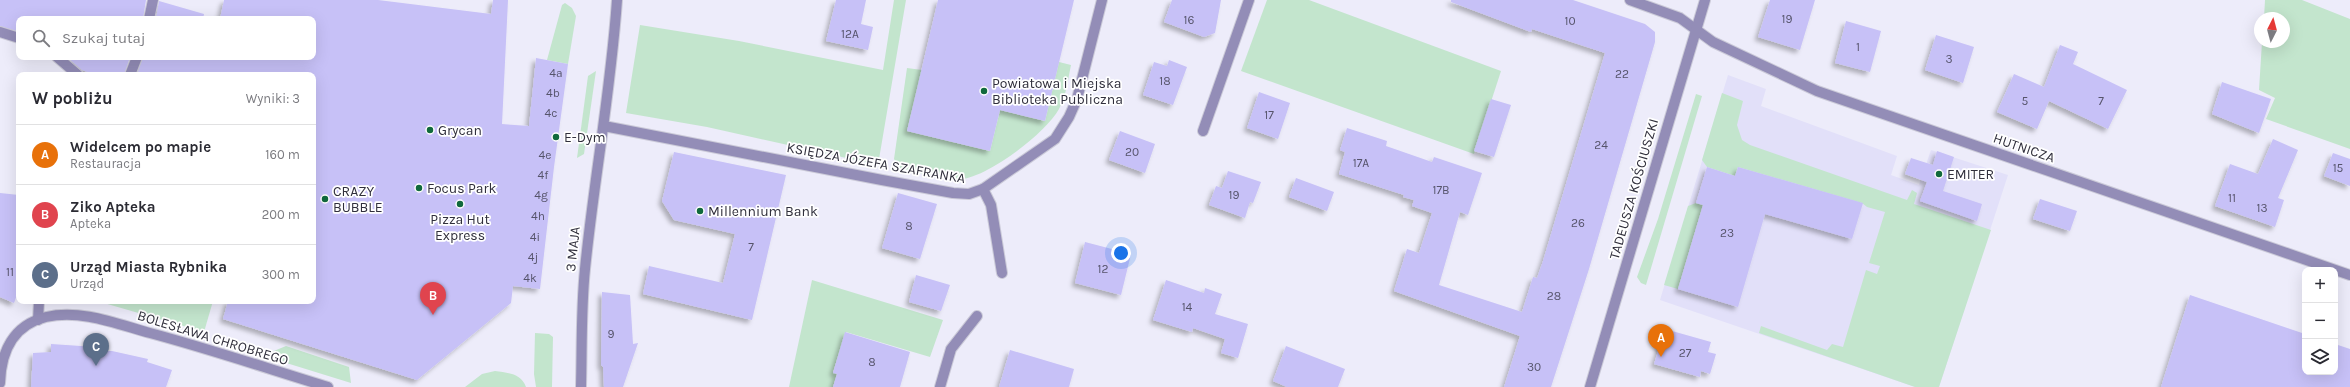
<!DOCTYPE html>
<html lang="pl">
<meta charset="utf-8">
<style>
body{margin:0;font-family:Karla,sans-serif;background:#f7f7f7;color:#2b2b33}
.controls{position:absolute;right:12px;bottom:12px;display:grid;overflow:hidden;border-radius:8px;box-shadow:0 4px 16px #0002}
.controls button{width:36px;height:36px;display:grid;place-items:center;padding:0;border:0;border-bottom:1px solid #e1e1e2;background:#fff;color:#2b2b33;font:20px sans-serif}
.compass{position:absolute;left:2254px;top:12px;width:36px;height:36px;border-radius:50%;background:#fff;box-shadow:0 4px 16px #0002;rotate:6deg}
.you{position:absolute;left:1121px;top:253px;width:14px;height:14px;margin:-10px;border:3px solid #fff;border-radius:50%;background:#1a73e8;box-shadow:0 0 0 6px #1a73e833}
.badge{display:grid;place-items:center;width:26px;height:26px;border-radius:50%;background:#10693c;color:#fff;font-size:13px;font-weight:700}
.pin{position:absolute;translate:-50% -33px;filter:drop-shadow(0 1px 2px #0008)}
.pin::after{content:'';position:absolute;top:21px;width:14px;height:12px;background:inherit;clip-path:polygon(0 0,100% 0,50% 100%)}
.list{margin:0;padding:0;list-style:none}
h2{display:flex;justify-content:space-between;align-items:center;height:52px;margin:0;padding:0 16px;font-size:17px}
h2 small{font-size:13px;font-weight:400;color:#7c7c81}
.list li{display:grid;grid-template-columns:26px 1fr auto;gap:12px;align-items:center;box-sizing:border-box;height:60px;padding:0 16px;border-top:1px solid #e1e1e2}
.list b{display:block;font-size:15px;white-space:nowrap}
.list p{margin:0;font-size:13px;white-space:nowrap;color:#7c7c81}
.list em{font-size:13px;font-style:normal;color:#7c7c81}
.icon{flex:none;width:22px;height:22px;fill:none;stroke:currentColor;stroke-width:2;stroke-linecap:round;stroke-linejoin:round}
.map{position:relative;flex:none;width:2350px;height:387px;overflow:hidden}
.search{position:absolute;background:#fff;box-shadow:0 4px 16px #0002;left:16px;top:16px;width:300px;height:44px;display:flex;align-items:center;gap:10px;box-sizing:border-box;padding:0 14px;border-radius:8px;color:#7c7c81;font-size:15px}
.panel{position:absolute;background:#fff;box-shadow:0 4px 16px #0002;left:16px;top:72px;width:300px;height:232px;border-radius:8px}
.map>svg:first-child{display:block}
.built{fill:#e2e0f9}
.green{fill:#c3e5cd}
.building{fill:#c7c1f7;filter:url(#shadow)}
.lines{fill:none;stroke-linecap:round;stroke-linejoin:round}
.minor-casing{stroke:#cbcad8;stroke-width:12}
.minor{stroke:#938db7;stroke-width:10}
.poi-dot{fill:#10693c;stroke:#fff;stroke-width:1.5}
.labels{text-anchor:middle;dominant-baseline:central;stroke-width:3.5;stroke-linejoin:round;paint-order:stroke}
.number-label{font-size:12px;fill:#56546b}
.poi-label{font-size:14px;fill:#302f3c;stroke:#fff;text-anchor:start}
.street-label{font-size:14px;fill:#302f3c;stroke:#fff}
</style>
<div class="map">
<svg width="2350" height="387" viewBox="0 0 2350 387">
<defs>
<filter id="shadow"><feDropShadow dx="-3.5" dy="3.5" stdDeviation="2" flood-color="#0004"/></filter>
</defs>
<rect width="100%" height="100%" fill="#edecfa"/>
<path class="built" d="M1728 75 1766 89 1761 106 1897 156 1891 175 1919 185 1931 150 2008 175 1939 387H1915L1660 300Z"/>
<g class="green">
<path d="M894 0H906L878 165 707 127 626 113 640 25 739 41 883 70Z"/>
<path d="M1267 0H1309L1501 71 1474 154 1241 71Z"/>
<path d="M2265 0H2302L2350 19V149L2266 119 2275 98 2259 90 2262 42H2284V18H2264Z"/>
<path d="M565 3 572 8 576 16 568 64 547 60 562 5Z"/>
<path d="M1059 62 1071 65C1068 79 1066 97 1059 109 1045 134 985 180 956 180 940 181 916 171 900 168L894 159 907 68 922 70 907 131 990 151 1000 110 1045 121Z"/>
<path d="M596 71 584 154 577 158 588 76Z"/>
<path d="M1722 93 1743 101 1737 125 1742 140 1750 145 1907 200 1912 190 1917 193 1914 204 1991 230 1939 387H1915L1759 333 1761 326 1827 350 1832 344 1843 347 1866 270 1877 274 1880 266 1869 263 1885 212 1867 207 1862 203 1738 167 1735 176 1707 167 1702 160Z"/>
<path d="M1696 94 1702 96 1646 285 1641 283 1637 277 1658 219Z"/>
<path d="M1696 203 1703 205 1678 289 1664 285 1688 206Z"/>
<path d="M812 280 943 320 930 357 846 332 833 372 837 374 833 387H789Z"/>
<path d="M97 301H213L204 332Z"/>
<path d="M535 333 549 334 553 337 552 387H536L534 374Z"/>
<path d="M286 346 349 367 351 383 267 357 269 353Z"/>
<path d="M495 371C508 373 521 373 526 387H465L482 374Z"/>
</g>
<g class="building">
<path d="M0 0H146L143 19H19L17 31 0 26Z"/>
<path d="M224 0H378L491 14 493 0H508L502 124 529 126 536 58 568 64 554 167 540 289 513 286 511 303 417 380 223 319 228 301H313V75H137L143 57H313V19H220Z"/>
<path d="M836 0H866L861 24 873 27 868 50 826 41Z"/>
<path d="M938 0H1074L1045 121 1000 110 990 151 907 131Z"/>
<path d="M1172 0H1221L1215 33 1204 37 1164 22Z"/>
<path d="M1451 0H1573L1645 24 1655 32V42L1589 269 1551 387H1504L1520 336 1394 291 1407 249 1419 253 1432 213 1412 206 1414 200 1403 197 1404 195 1339 174 1345 152 1340 150 1347 128 1387 141 1386 146 1432 162 1434 157 1482 173 1468 215 1460 212 1439 285 1522 312 1533 277 1537 278 1543 261 1605 53 1532 29 1531 32 1451 2Z"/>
<path d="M1770 0H1815L1800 50 1758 37Z"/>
<path d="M159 1 204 14 203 19H156Z"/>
<path d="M1846 21 1881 31 1870 72 1835 63Z"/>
<path d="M1936 35 1974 47 1963 83 1925 70Z"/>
<path d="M2060 45 2078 52 2073 64 2127 90 2108 129 2049 101 2037 129 1997 112 2014 74 2044 87Z"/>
<path d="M67 57H130L124 75H96L82 70Z"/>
<path d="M1169 60 1187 67 1173 105 1143 95 1154 62 1167 66Z"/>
<path d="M2222 82 2271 99 2259 133 2212 114Z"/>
<path d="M1259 92 1290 103 1278 139 1247 128Z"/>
<path d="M1491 99 1511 105 1494 157 1474 151Z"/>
<path d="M1120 131 1155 144 1145 173 1109 160Z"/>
<path d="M2273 139 2298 150 2278 198 2284 200 2275 227 2215 206 2230 164 2258 174Z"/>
<path d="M1937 151 1954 157 1943 191 1982 204 1977 221 1920 201 1927 182 1905 174 1911 158 1933 165Z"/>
<path d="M674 152 786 175 752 320 643 294 649 266 723 283 735 234 674 220 662 201Z"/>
<path d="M2333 153 2350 159V186L2324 176Z"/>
<path d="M1707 167 1735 176 1738 167 1863 203 1852 239 1765 214 1738 307 1678 289 1703 205 1696 203Z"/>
<path d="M1228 171 1261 182 1253 203 1250 202 1245 218 1209 205 1216 186 1222 188Z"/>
<path d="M1296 178 1334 192 1327 211 1289 197Z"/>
<path d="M0 193 19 195V289L14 303 0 297Z"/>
<path d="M898 193 937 204 920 259 882 248Z"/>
<path d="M2040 199 2077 211 2070 231 2033 219Z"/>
<path d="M1085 242 1131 254 1121 295 1075 283Z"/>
<path d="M916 275 950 285 941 311 909 302Z"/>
<path d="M1166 280 1204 293 1205 288 1222 294 1215 314 1248 324 1238 358 1221 353 1225 339 1193 328 1192 332 1153 320Z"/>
<path d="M602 292 630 295 633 344 638 343 623 387H604L603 367 601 365Z"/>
<path d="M2190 295 2305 334V372H2335V344L2350 349V387H2161Z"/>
<path d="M1665 329 1711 342 1708 352 1716 354 1710 374 1701 371 1700 377 1654 364Z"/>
<path d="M845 332 910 352 900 387H833L837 374 833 373Z"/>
<path d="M51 344 96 347V351H112L148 359 147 362 172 370 166 387H31L33 353 51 352Z"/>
<path d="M1286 346 1345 369 1338 387H1287L1273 381Z"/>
<path d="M1010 350 1074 369 1069 387H999Z"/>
</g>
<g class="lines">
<defs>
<g id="minor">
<path d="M1630 0 1680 18 1713 42 1817 91 2350 275"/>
<path d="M149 19 153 0"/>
<path d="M0 32 19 38"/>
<path d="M57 57 78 75"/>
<path d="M130 75 137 57"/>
<path d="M604 126 882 180 953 193 969 194 983 189 1055 139 1069 117 1077 99 1102 0"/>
<path d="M1203 131 1249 0"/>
<path d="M983 189 991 205 1002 273"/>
<path d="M38 320 39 301"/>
<path d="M0 383C1 352 13 325 46 317 81 309 117 324 150 333 210 349 269 369 328 387"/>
<path d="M581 387C582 347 581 308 585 269 594 179 611 90 617 0"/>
<path d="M940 387 951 349 977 316"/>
<path d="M1590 387 1705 0"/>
</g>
</defs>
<use href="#minor" class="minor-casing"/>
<use href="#minor" class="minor"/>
</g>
<g class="poi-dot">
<circle cx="984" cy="91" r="4"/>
<circle cx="430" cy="130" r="4"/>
<circle cx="556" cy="137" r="4"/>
<circle cx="1939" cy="174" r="4"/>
<circle cx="419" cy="188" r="4"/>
<circle cx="325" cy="199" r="4"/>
<circle cx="460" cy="204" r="4"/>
<circle cx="700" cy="211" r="4"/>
</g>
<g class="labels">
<g class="number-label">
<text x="1787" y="19">19</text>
<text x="1189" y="20">16</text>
<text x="1570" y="21">10</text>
<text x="850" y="34">12A</text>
<text x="1858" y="47">1</text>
<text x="1949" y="59">3</text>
<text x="556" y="73">4a</text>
<text x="1622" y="74">22</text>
<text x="1165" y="81">18</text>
<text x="553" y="93">4b</text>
<text x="2025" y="101">5</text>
<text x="2101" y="101">7</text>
<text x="551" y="113">4c</text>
<text x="1269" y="115">17</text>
<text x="1601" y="145">24</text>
<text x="1132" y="152">20</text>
<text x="545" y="155">4e</text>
<text x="1361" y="163">17A</text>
<text x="2338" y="168">15</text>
<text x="543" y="175">4f</text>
<text x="1441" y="190">17B</text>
<text x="541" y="195">4g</text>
<text x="1234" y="195">19</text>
<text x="2232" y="198">11</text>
<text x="2262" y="208">13</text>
<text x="538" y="216">4h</text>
<text x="1578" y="223">26</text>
<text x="909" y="226">8</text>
<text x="1727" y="233">23</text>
<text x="535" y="237">4i</text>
<text x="751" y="247">7</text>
<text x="533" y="257">4j</text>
<text x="1103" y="269">12</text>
<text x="10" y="272">11</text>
<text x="530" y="278">4k</text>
<text x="1554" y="296">28</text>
<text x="1187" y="307">14</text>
<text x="611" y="334">9</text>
<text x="1685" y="353">27</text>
<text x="872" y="362">8</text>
<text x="1534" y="367">30</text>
</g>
<g class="poi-label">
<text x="992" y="83">Powiatowa i Miejska<tspan x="992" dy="16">Biblioteka Publiczna</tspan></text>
<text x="438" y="130">Grycan</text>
<text x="564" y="137">E-Dym</text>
<text x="1947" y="174">EMITER</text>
<text x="427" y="188">Focus Park</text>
<text x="333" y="191">CRAZY<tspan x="333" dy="16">BUBBLE</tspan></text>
<text x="708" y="211">Millennium Bank</text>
<text x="460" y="219" text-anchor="middle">Pizza Hut<tspan x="460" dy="16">Express</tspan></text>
</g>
<g class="street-label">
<text transform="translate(2024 148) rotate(19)">HUTNICZA</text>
<text transform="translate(876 163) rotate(10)">KSIĘDZA JÓZEFA SZAFRANKA</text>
<text transform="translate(1634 189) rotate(-74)">TADEUSZA KOŚCIUSZKI</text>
<text transform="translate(573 249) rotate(-84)">3 MAJA</text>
<text transform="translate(213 338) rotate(17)">BOLESŁAWA CHROBREGO</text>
</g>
</g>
</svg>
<div class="controls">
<button>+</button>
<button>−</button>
<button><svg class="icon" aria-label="layers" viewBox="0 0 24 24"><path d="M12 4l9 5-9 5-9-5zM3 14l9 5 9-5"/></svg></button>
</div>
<svg class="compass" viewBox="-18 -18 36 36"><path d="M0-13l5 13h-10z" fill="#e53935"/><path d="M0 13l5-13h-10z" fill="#7c7c81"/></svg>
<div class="you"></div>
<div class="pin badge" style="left:1661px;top:357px;background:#e8710a">A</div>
<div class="pin badge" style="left:433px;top:315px;background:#e0444e">B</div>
<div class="pin badge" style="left:96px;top:366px;background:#5c6f8a">C</div>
<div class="search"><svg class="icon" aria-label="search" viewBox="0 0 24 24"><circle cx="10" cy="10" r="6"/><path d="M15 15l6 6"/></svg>Szukaj tutaj</div>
<section class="panel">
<h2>W pobliżu<small>Wyniki: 3</small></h2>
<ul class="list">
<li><span class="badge" style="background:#e8710a">A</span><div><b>Widelcem po mapie</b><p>Restauracja</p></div><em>160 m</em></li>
<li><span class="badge" style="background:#e0444e">B</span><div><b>Ziko Apteka</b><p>Apteka</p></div><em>200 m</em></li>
<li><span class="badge" style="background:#5c6f8a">C</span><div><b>Urząd Miasta Rybnika</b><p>Urząd</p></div><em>300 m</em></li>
</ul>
</section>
</div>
